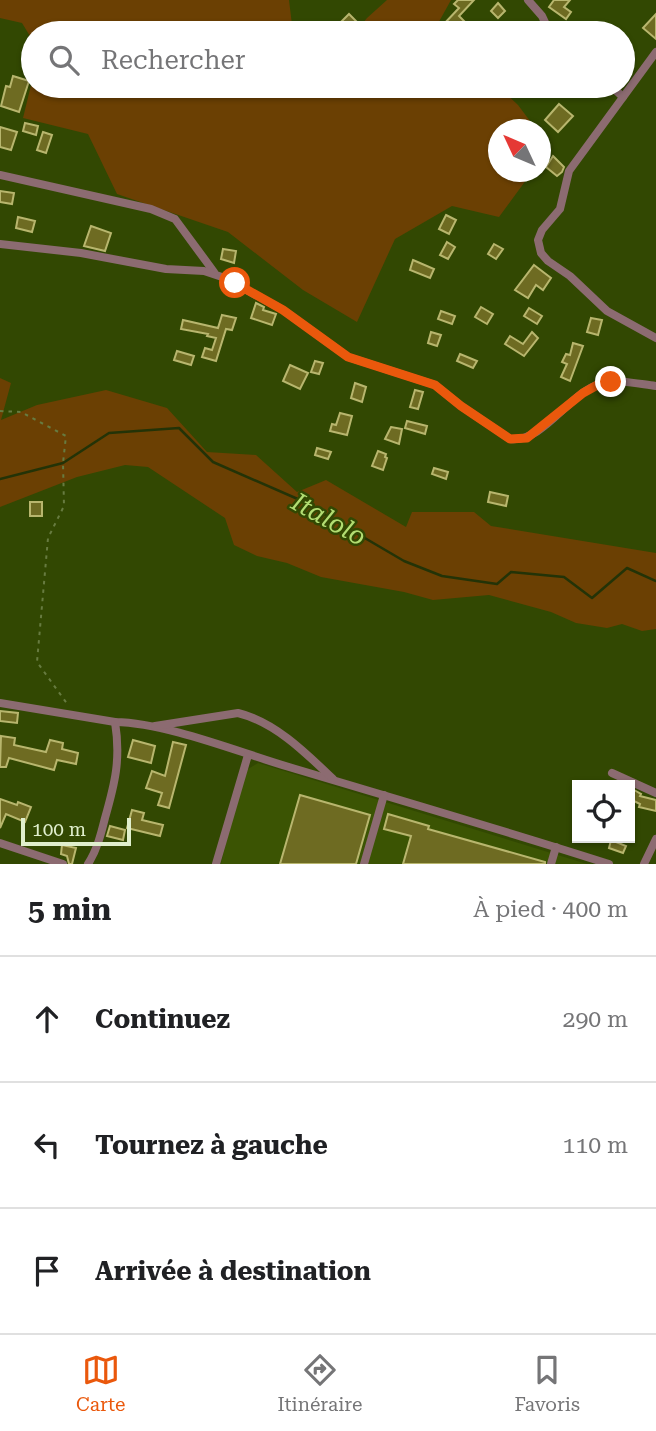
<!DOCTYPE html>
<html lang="fr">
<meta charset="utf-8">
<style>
body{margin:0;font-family:"Roboto Serif",serif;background:#f2f2f2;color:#202124}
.controls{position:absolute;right:21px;bottom:21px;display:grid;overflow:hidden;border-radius:0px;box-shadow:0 2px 5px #0004}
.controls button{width:63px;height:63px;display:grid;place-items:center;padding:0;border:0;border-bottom:2px solid #e0e0e0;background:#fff;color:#202124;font:35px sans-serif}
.compass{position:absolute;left:488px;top:119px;width:63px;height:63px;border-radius:50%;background:#fff;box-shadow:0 2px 5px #0004;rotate:314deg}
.scale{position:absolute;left:21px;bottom:18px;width:110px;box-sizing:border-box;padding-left:7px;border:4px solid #e0efcd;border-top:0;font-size:19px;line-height:24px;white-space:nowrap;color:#e0efcd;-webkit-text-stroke:5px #324802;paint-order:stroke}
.stop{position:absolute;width:21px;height:21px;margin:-16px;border:5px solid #ea580c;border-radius:50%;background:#fff}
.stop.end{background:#ea580c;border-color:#fff;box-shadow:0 2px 7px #0008}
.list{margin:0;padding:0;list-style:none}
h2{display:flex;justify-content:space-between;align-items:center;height:91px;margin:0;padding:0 28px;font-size:30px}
h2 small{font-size:23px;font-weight:400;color:#757577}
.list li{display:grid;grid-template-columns:46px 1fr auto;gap:21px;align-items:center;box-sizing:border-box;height:126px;padding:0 28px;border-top:2px solid #e0e0e0}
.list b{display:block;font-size:26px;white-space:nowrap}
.list em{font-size:23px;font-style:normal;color:#757577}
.icon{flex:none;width:38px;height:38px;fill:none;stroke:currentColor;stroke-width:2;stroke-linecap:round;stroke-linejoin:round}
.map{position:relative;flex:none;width:656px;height:864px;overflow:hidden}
.search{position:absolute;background:#fff;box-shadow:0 2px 5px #0004;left:21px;right:21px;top:21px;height:77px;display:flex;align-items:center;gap:18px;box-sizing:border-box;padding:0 24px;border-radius:38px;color:#757577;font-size:26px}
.sheet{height:469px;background:#fff}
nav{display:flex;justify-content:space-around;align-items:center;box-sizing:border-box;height:98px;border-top:2px solid #e0e0e0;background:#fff;font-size:19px;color:#757577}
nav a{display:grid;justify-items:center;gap:4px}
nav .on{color:#ea580c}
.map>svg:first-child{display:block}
.built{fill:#3b5403}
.green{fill:#6b4003}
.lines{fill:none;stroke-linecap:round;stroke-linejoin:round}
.stream{stroke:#233307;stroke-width:2.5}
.building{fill:#6e6b22;stroke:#b8b66e;stroke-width:2}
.path{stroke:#677b40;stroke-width:2;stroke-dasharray:3.5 5;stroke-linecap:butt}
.minor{stroke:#8c6b71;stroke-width:8}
.route{stroke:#ea580c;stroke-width:9}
.labels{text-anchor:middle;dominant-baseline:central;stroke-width:5;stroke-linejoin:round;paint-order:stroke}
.water-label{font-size:26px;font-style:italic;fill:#b2dd72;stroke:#324802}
</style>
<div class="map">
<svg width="656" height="864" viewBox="0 0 656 864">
<rect width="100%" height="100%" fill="#324802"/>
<path class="built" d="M258 763 587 864H221L243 772Z"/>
<g class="green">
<path d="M0 0H289L293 33H33V41L22 23 0 18Z"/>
<path d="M387 0H451L436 27 442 33H355L367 18Z"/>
<path d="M33 77V86H305L309 90 312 86H498L518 105 536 129 498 130V172H532L499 217 452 206 395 239 357 322 303 290 228 232 117 194 88 134 23 118Z"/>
<path d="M0 378 11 383 1 420 37 405 106 390 167 408 207 452 256 455 297 492 326 480 406 527 412 512H474L491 526 656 553V629L642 631 622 624 607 628 576 623 551 612 489 595 433 600 404 592 321 577 287 563 257 556 234 545 225 518 148 467 125 465 77 477 0 507Z"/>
</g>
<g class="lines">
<path class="stream" d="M0 479 63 463 109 433 179 428 213 462 300 500 404 561 442 576 497 584 511 572 564 577 592 598 627 568 656 581"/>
</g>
<g class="building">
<path d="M458 0H474L459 16 465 22 459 28 464 33H452L443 25 459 8 454 4Z"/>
<path d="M554 0H570L564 7 571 12 566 19 549 7Z"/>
<path d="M498 3 505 11 498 18 491 11Z"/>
<path d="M349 14 356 21 347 31 339 24Z"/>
<path d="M656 14V39L643 28Z"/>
<path d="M13 76 29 81 19 112 1 106 6 86 10 87Z"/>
<path d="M559 104 573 116 558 132 545 120Z"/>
<path d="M25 123 38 126 36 135 23 131Z"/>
<path d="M0 127 17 132 11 150 0 147Z"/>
<path d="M43 132 52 135 46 153 37 150Z"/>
<path d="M553 156 564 167 562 172 557 176 546 167Z"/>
<path d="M0 191 14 193 12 204 0 202Z"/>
<path d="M446 215 456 220 449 234 439 229Z"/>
<path d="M18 217 35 221 32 232 16 228Z"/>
<path d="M91 226 111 233 105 251 84 246Z"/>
<path d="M447 242 455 247 448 259 440 255Z"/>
<path d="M494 244 503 249 496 259 488 254Z"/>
<path d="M223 249 236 251 234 263 221 259Z"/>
<path d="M413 260 434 269 430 278 410 270Z"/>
<path d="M534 265 551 278 543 290 536 285 528 298 515 290Z"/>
<path d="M256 303 264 307 263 310 276 314 272 325 251 318Z"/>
<path d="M481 307 493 314 487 324 475 317Z"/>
<path d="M529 308 542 316 537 324 524 316Z"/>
<path d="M441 311 455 316 452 324 438 319Z"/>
<path d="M222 315 236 318 232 330 226 329 216 361 202 357 205 348 212 350 216 338 207 336 208 334 181 329 183 320 218 328Z"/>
<path d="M591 318 602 320 598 335 587 332Z"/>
<path d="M431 332 441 335 437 346 428 343Z"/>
<path d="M532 332 538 338 524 356 505 344 510 336 523 344Z"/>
<path d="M573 343 583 346 570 381 561 377 567 364 562 362 566 354 570 355Z"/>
<path d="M177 351 194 356 191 365 174 360Z"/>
<path d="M460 354 477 361 473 368 457 361Z"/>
<path d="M315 361 323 363 319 374 311 372Z"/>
<path d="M290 365 308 373 300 389 283 381Z"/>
<path d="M355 383 366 387 362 402 351 398Z"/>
<path d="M415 390 423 392 418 409 410 407Z"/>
<path d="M340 413 352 416 347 435 330 431 332 424 336 425Z"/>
<path d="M407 421 427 426 425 434 405 428Z"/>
<path d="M391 427 402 429 399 444 385 439Z"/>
<path d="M317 448 331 452 328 459 315 455Z"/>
<path d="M378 451 386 454 385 457 387 458 383 470 372 466Z"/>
<path d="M434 468 448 472 446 479 432 474Z"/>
<path d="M490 492 508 496 506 506 488 502Z"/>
<rect x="30" y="502" width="12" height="14"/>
<path d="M0 711 18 713 17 723 0 721Z"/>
<path d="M1 736 15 738 14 745 46 752 50 740 63 743 62 749 78 753 76 764 57 760 54 770 9 758 6 767H0Z"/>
<path d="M133 740 155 746 151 763 128 757Z"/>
<path d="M173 742 186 745 169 808 158 805 162 793 146 788 152 771 165 776Z"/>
<path d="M634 790 641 794 640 796 656 800V811L639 807 640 804 630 799Z"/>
<path d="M300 795 370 815 356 864H280Z"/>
<path d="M0 799 17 805 18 802 31 807 25 822 6 814 0 828Z"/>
<path d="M132 810 144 813 142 820 163 825 160 836 127 828Z"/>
<path d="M388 814 429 826 428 829 545 862V864H403L411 836 384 829Z"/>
<path d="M110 826 125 830 123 840 107 836Z"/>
<path d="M611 840 626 846 623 853 609 848Z"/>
<path d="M62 845 76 848 72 864H69L67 856 61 854Z"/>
</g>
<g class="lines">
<path class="path" d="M0 411 21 412 66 436 63 463 64 506 48 538 37 662 68 705"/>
<g class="minor">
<path d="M528 0 542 16 550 33"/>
<path d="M656 52 569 171 560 209 542 230 538 240 541 253 548 261 570 276 607 311 656 338"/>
<path d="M611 86 623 97"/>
<path d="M0 175 151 209 175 219 214 272"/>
<path d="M0 244 81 253 166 269 204 271 225 278 283 310 348 357 435 385 461 406 510 439C544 443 569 392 602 383 618 379 639 384 656 386"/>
<path d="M0 703 115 722C167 723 238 752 289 767 396 799 503 830 609 864"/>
<path d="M155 726 238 713C275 722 306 753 333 779"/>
<path d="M612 773 656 793"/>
<path d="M0 843 63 864"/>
<path d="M88 864C97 850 101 834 105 818 115 783 121 759 115 722"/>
<path d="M216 864 248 755"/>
<path d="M364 864 384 795"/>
<path d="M551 864 556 847"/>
<path d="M644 864 656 839"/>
</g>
</g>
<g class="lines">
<path class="route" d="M235 283 283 310 348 357 435 385 461 406 510 439 527 438 583 393 601 383 611 382"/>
</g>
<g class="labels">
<g class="water-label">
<text transform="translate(329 519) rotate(29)">Italolo</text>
</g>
</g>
</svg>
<div class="controls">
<button><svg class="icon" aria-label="locate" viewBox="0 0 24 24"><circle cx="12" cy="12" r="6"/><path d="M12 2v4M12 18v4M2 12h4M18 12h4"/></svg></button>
</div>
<svg class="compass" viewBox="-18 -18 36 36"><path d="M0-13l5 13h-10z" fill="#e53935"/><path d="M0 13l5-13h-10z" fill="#757577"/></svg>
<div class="scale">100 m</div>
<div class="stop" style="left:235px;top:283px"></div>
<div class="stop end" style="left:611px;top:382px"></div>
<div class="search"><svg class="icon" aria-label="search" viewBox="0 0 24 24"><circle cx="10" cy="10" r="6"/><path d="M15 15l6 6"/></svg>Rechercher</div>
</div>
<section class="sheet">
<h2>5 min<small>À pied · 400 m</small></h2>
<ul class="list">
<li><svg class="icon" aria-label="ahead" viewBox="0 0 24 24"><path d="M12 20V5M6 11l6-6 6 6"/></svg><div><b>Continuez</b></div><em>290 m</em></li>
<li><svg class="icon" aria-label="left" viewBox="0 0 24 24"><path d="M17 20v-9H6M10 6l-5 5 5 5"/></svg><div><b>Tournez à gauche</b></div><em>110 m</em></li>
<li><svg class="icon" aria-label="arrive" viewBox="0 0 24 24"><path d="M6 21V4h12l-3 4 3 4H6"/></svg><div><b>Arrivée à destination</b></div></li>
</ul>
</section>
<nav>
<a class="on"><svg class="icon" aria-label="map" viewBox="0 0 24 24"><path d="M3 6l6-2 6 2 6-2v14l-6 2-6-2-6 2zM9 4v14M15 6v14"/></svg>Carte</a>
<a><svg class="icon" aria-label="directions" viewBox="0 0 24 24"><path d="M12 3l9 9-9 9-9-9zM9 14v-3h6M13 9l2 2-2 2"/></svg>Itinéraire</a>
<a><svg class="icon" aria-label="saved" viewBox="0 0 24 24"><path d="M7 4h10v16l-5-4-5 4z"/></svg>Favoris</a>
</nav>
